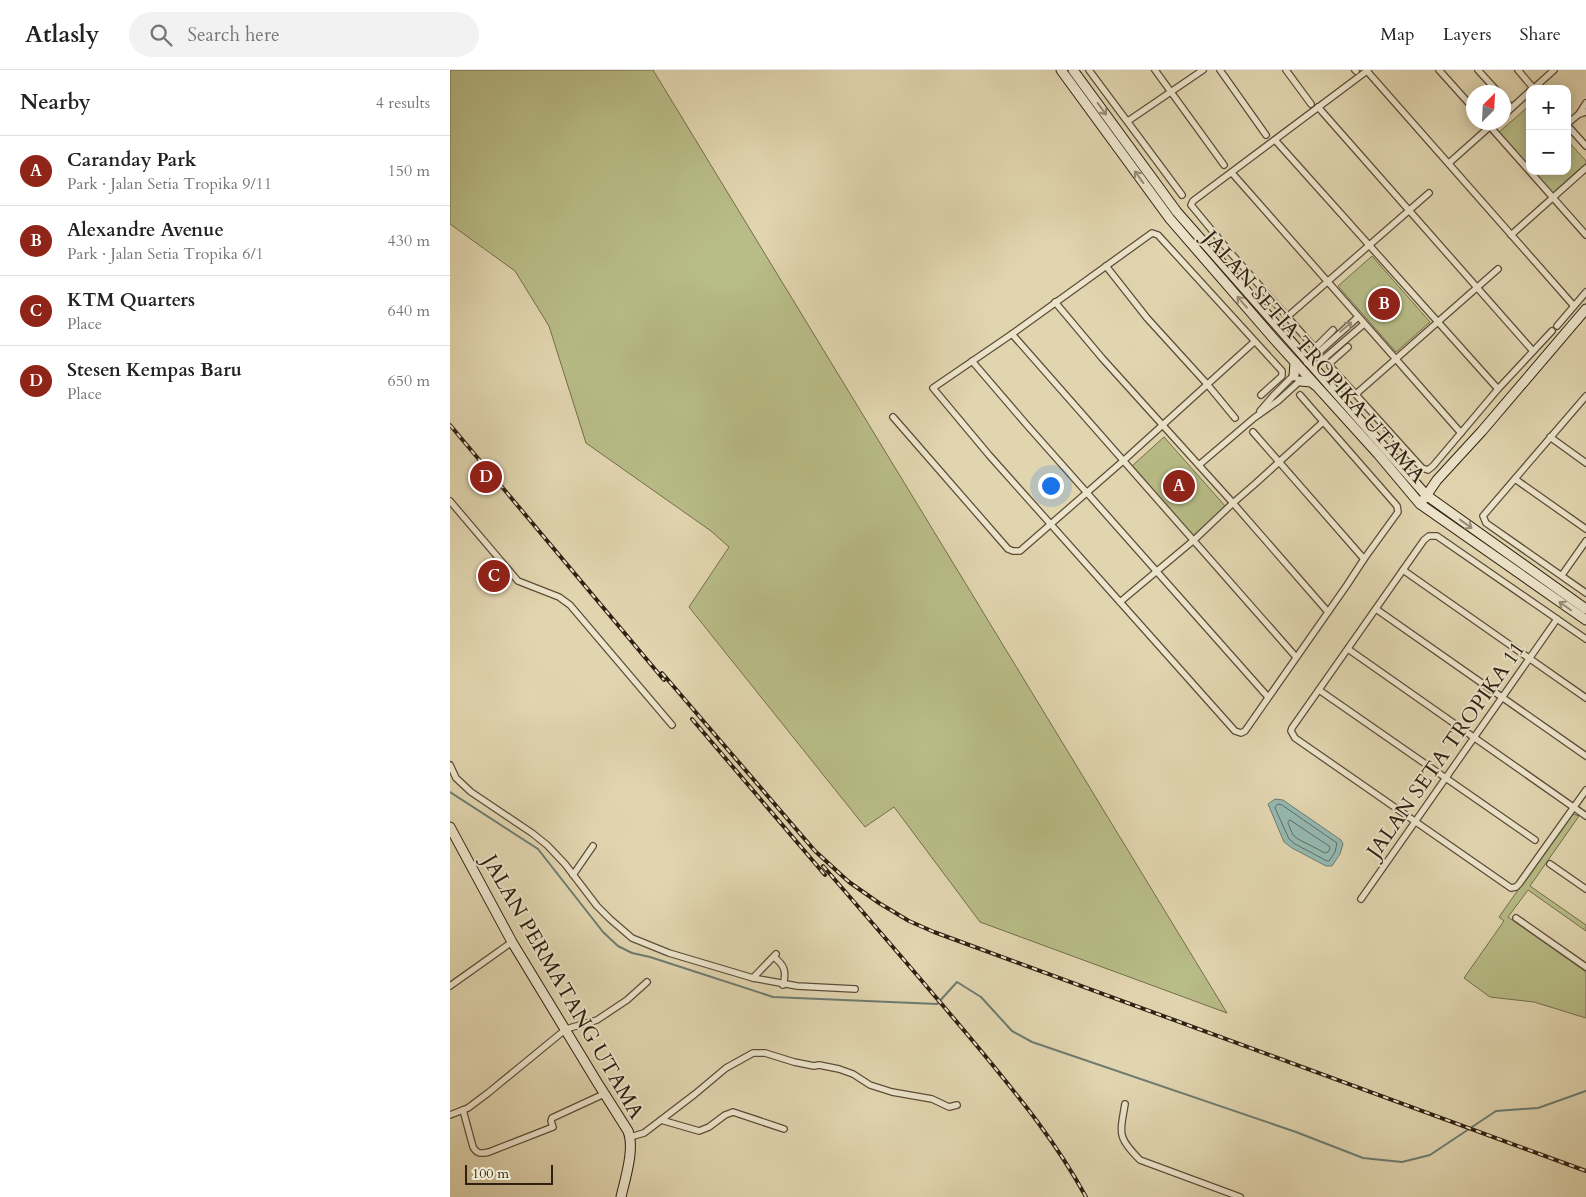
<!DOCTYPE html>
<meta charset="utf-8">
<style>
body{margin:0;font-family:Cardo,serif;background:#f2f2f2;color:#222}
.controls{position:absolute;right:15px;top:15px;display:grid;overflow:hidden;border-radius:10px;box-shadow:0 2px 12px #0003}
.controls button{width:45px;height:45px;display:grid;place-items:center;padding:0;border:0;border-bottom:1px solid #e0e0e0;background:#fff;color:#222;font:25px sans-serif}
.compass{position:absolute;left:1016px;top:15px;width:45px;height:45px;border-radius:50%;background:#fff;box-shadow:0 2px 12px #0003;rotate:24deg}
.scale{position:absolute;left:15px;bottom:12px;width:88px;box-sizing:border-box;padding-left:5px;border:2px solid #2f2011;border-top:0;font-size:14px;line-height:18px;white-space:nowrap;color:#2f2011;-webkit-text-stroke:4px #ece4cb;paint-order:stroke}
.you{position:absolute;left:600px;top:415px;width:18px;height:18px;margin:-12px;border:4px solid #fff;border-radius:50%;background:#1a73e8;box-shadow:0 0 0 8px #1a73e833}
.badge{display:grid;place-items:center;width:32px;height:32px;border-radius:50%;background:#8f2418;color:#fff;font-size:16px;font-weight:700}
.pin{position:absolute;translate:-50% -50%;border:2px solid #fff;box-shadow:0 1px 5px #0006}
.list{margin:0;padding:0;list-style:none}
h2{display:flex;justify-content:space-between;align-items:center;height:65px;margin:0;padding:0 20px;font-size:21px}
h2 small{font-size:16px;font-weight:400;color:#767676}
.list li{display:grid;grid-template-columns:32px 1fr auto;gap:15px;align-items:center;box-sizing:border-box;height:70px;padding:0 20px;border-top:1px solid #e0e0e0}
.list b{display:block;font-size:19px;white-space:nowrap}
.list p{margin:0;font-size:16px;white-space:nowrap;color:#767676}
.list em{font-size:16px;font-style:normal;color:#767676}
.icon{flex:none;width:28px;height:28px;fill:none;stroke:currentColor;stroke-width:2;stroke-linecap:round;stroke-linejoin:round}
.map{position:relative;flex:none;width:1136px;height:1127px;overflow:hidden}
header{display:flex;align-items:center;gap:30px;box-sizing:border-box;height:70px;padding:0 25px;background:#fff;border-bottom:1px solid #e0e0e0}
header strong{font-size:24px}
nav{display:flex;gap:28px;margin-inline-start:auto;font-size:18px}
.search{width:350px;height:45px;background:#f2f2f2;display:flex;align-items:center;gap:12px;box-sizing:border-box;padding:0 18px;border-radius:28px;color:#767676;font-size:19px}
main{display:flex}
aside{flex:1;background:#fff}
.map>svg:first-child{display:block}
.green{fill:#b8bc87;stroke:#746e4c}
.water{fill:#95b8b1;stroke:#6c7b71}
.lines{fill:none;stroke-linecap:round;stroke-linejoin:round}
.shore{stroke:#626c61;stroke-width:1}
.stream{stroke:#6c7b71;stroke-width:2}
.street-casing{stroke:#5c4d38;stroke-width:8}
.secondary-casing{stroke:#2f2011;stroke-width:11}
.street{stroke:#ece4cb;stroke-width:5.5}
.secondary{stroke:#ece4cb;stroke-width:9}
.rail-casing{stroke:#2f2011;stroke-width:4}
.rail{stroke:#ece4cb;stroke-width:2;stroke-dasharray:5.5;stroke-linecap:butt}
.oneway{stroke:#978c77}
.labels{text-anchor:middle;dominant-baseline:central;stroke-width:4;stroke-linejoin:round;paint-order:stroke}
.street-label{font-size:21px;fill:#2f2011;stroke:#ece4cb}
</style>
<header>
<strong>Atlasly</strong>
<div class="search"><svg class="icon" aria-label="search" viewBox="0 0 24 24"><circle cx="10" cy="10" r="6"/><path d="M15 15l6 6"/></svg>Search here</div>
<nav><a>Map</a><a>Layers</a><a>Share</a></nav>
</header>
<main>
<aside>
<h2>Nearby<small>4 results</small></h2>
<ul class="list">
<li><span class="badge">A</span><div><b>Caranday Park</b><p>Park · Jalan Setia Tropika 9/11</p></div><em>150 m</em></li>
<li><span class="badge">B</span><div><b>Alexandre Avenue</b><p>Park · Jalan Setia Tropika 6/1</p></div><em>430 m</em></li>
<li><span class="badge">C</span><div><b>KTM Quarters</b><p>Place</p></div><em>640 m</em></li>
<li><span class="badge">D</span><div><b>Stesen Kempas Baru</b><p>Place</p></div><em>650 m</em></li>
</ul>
</aside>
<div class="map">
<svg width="1136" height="1127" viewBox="0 0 1136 1127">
<rect width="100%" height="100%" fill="#e1d5af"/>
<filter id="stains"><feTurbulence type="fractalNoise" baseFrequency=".004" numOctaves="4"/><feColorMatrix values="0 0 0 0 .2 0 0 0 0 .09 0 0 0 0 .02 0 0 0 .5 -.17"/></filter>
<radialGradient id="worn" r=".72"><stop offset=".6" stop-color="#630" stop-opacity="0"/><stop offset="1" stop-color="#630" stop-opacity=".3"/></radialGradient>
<g class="green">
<path d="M0 0H203L777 943 530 852 444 737 415 757 239 537 279 477 261 461 136 373 99 256 65 201 0 154Z"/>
<path d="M1080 35V99L1048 63Z"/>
<path d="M1117 70 1136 91V95L1102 124 1082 101H1117Z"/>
<path d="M922 186 980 252 946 282 888 216Z"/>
<path d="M714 367 776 437 743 466 682 396Z"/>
<path d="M1123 744 1129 746 1080 816 1136 855V861L1078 820 1058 847 1136 902V948L1084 932 1040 927 1014 908 1054 851 1049 847 1121 745Z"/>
</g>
<path class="water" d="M825 729 833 730 891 770 893 774 890 784 882 796H876L842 778 834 772 818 734Z"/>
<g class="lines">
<g class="shore">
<path d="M828 734 832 735 887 773 885 782 879 791H877L845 774 839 769 825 738Z"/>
<path d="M840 750 879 776 880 778 878 782 875 783 848 769 843 765 838 753Z"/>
</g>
<path class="stream" d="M0 722 88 779 153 862 168 876 182 883 200 887 323 927 487 934 507 912 531 927 562 961 582 972 846 1062 913 1088 952 1092 980 1085 1046 1041 1088 1038 1136 1021"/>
<defs>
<g id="street">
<path d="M639 0 732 125"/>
<path d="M705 0 774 95"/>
<path d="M770 0 816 65"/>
<path d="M836 0 861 34"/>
<path d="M905 0 906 1"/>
<path d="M989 0 1024 39"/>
<path d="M1028 0 1048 22"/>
<path d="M1068 0 1084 19"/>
<path d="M917 1 1124 236"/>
<path d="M1083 19 1104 0"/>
<path d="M1054 29 1061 38"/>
<path d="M868 37 1083 281"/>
<path d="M1129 44 1136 33"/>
<path d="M1054 45 1080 21"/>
<path d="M678 51 753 0"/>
<path d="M1036 52 1136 165"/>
<path d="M1117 54 1129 44 1136 42"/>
<path d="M1117 55 1136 76"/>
<path d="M825 70 1048 319"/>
<path d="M999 93 1045 52"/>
<path d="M782 103 1011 363"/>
<path d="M1061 165 1136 98"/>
<path d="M656 196 697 248 757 314 785 348"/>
<path d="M605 232 652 288 783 433 878 542"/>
<path d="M837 247 979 123"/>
<path d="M1107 256 1136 222"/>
<path d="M883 260 867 276H863L779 181 741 135 743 131 918 0"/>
<path d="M562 264 846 587"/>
<path d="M898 277 881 292 880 296 972 398 978 400 983 396 1048 319 1102 261"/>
<path d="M522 291 576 354 818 627"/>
<path d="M857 293 908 247"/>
<path d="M863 298 914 254"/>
<path d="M906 324 1048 199"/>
<path d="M811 325 832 306V301L708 165 702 163 562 264 483 318 539 385 785 661 791 663 795 661 897 515 914 489 948 442 947 436 850 325"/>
<path d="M1136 326 1033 446 1036 453 1136 523"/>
<path d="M810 341 823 326 845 304"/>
<path d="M443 347 558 479 563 481H570L673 391 804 272"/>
<path d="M803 362 914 489"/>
<path d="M1100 367 1136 393"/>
<path d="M749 395 804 348 828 331 851 310"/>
<path d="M1065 409 1136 459"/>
<path d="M0 431 68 511 109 527 120 535 222 655"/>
<path d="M953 500 1136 628"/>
<path d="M1112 505 1136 471"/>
<path d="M670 532 744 470 783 433 806 413 873 352"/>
<path d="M926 539 1136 686"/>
<path d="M1136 569 987 466H979L974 470 842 658 841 661 845 668 1061 818 1066 817 1069 814 1136 720"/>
<path d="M898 579 1136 746"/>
<path d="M869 620 1085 770"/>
<path d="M0 695 6 708 21 722 82 763 97 775 115 794 147 836 160 849 182 868 219 883 303 908 347 916 405 919"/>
<path d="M1100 794 1136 819"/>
<path d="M123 805 143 776"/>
<path d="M911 829 1107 549"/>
<path d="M1066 848 1136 897"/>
<path d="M324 887C334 895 337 901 333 915"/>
<path d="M303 908 326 884"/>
<path d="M0 916 62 872"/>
<path d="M675 1034C670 1064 667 1067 690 1090L790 1127"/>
<path d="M13 1040 23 1077C27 1084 31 1084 39 1082L103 1057 101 1051 102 1048 154 1024"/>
<path d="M0 1045 18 1038 38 1023 116 959 147 950 177 930 197 912"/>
<path d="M211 1050 249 1061 259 1057 275 1045 283 1042 334 1059"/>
<path d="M180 1067 194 1063 245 1024 276 998 303 983H315L344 992 364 996 369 995 389 999 403 1004 420 1015 442 1022 482 1029 499 1037 507 1035"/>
</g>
<g id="secondary">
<path d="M611 0 720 149 824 269 928 384 970 434 1136 550"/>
<path d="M623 0 727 142 976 425 1136 539"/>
<path d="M844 306 845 292"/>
<path d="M850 311 861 312 865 315"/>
<path d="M974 429 987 410 1032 361 1136 239"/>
<path d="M0 757 62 872 147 1012 178 1061C185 1079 175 1109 171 1127"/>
</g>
</defs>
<use href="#street" class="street-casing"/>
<use href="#secondary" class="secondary-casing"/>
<use href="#street" class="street"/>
<use href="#secondary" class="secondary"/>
<defs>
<g id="rail">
<path d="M0 355 214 610"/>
<path d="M212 603 365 781 399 812 429 833 459 851 484 862 1136 1101"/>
<path d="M242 649 375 805"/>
<path d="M373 796C425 856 476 915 527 976 568 1026 605 1070 636 1127"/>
</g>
</defs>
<use href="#rail" class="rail-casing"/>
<use href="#rail" class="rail"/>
</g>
<defs><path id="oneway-shaft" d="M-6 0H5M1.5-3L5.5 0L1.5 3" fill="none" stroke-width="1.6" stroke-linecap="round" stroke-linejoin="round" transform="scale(1.25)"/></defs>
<g class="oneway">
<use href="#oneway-shaft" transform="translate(652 39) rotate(54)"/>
<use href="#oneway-shaft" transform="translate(689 107) rotate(-126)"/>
<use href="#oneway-shaft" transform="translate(792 232) rotate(-131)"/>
<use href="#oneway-shaft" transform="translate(896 257) rotate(-40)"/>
<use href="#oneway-shaft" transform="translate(1016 454) rotate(36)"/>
<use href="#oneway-shaft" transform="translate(1115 536) rotate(-145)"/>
</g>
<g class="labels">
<g class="street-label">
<text transform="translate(864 287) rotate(49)">JALAN SETIA TROPIKA UTAMA</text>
<text transform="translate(996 680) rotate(-55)">JALAN SETA TROPIKA 11</text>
<text transform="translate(113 917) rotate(60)">JALAN PERMATANG UTAMA</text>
</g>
</g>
<rect width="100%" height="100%" filter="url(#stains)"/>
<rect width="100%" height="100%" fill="url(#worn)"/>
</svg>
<div class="controls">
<button>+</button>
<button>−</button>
</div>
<svg class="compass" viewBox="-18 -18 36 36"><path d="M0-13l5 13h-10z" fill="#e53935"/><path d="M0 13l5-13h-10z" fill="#767676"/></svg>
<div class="scale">100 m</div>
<div class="you"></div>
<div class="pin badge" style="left:729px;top:416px">A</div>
<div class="pin badge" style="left:934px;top:234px">B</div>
<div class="pin badge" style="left:44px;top:506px">C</div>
<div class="pin badge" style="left:36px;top:407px">D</div>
</div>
</main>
